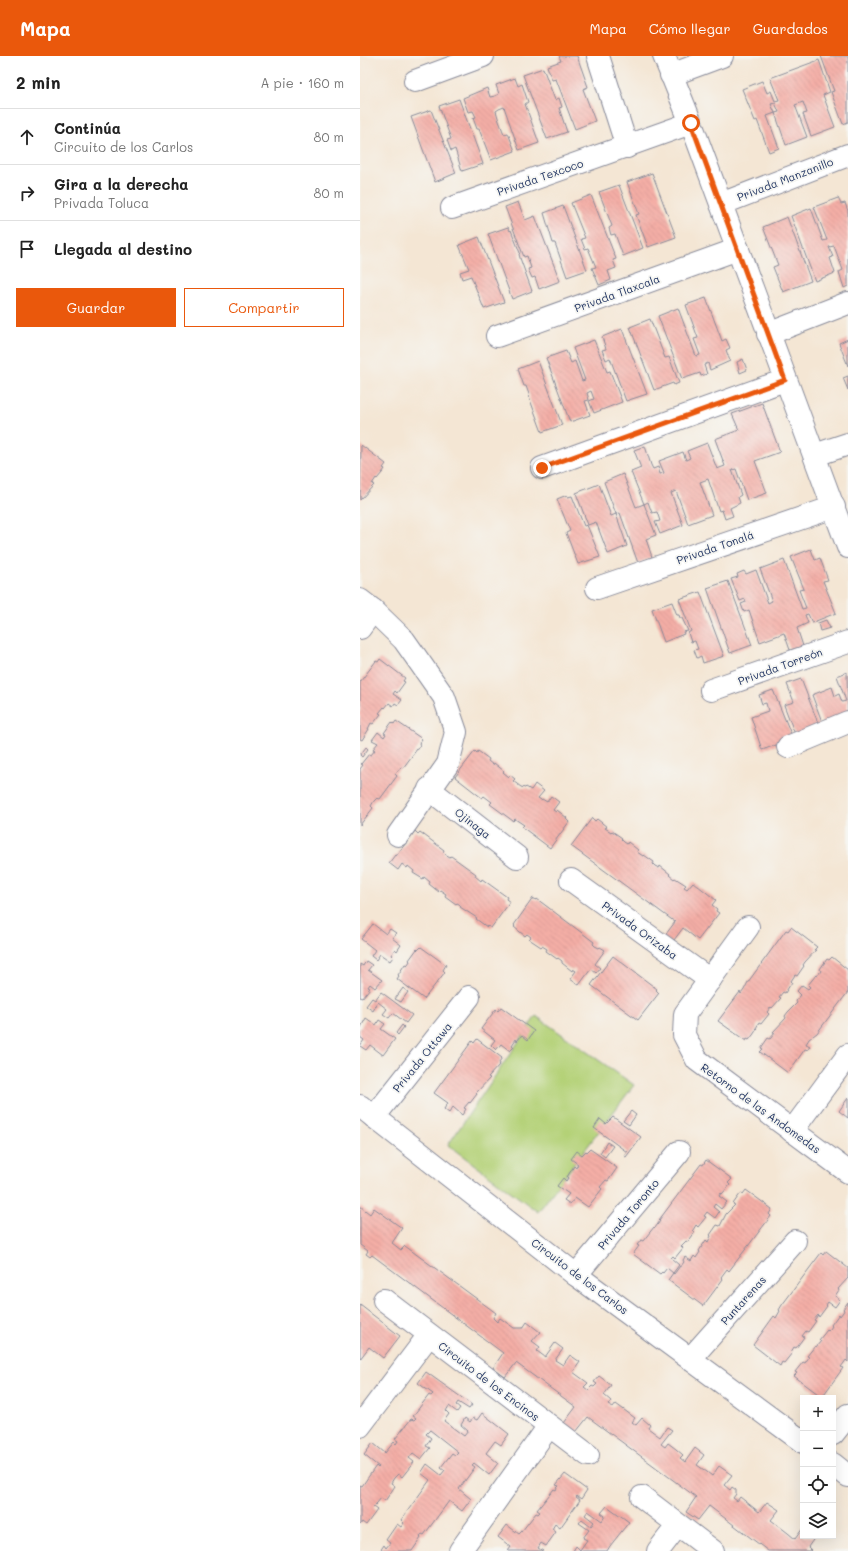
<!DOCTYPE html>
<html lang="es">
<meta charset="utf-8">
<style>
body{margin:0;font-family:Mali,sans-serif;background:#f6f6f6;color:#222}
.controls{position:absolute;right:12px;bottom:12px;display:grid;overflow:hidden;border-radius:0px;box-shadow:0 4px 16px #0002}
.controls button{width:36px;height:36px;display:grid;place-items:center;padding:0;border:0;border-bottom:1px solid #e0e0e0;background:#fff;color:#222;font:20px sans-serif}
.stop{position:absolute;width:12px;height:12px;margin:-9px;border:3px solid #ea580c;border-radius:50%;background:#fff}
.stop.end{background:#ea580c;border-color:#fff;box-shadow:0 1px 4px #0008}
.list{margin:0;padding:0;list-style:none}
h2{display:flex;justify-content:space-between;align-items:center;height:52px;margin:0;padding:0 16px;font-size:17px}
h2 small{font-size:13px;font-weight:400;color:#767676}
.list li{display:grid;grid-template-columns:26px 1fr auto;gap:12px;align-items:center;box-sizing:border-box;height:56px;padding:0 16px;border-top:1px solid #e0e0e0}
.list b{display:block;font-size:15px;white-space:nowrap}
.list p{margin:0;font-size:13px;white-space:nowrap;color:#767676}
.list em{font-size:13px;font-style:normal;color:#767676}
.actions{display:flex;gap:8px;padding:12px 16px}
.actions a{flex:1;padding:9px 0;border:1px solid #ea580c;border-radius:0px;text-align:center;font-size:14px;color:#ea580c}
.actions .main{background:#ea580c;color:#fff}
.icon{flex:none;width:22px;height:22px;fill:none;stroke:currentColor;stroke-width:2;stroke-linecap:round;stroke-linejoin:round}
.map{position:relative;flex:none;width:488px;height:1495px;overflow:hidden}
header{display:flex;align-items:center;gap:24px;box-sizing:border-box;height:56px;padding:0 20px;background:#ea580c;color:#fff}
header strong{font-size:19px}
nav{display:flex;gap:22px;margin-inline-start:auto;font-size:14px}
main{display:flex}
aside{flex:1;background:#fff}
.map>svg:first-child{display:block}
.park{fill:#b4d177;stroke:#68806a}
.building{fill:url(#building-back-hatch)}
.lines{fill:none;stroke-linecap:round;stroke-linejoin:round}
.minor-casing{stroke:#888a99;stroke-width:24}
.minor{stroke:#fff;stroke-width:22}
.route{stroke:#ea580c;stroke-width:5}
.labels{text-anchor:middle;dominant-baseline:central;stroke-width:3.5;stroke-linejoin:round;paint-order:stroke}
.street-label{font-size:11px;fill:#1b2f5e;stroke:#f6f6f2}
</style>
<header>
<strong>Mapa</strong>
<nav><a>Mapa</a><a>Cómo llegar</a><a>Guardados</a></nav>
</header>
<main>
<aside>
<h2>2 min<small>A pie · 160 m</small></h2>
<ul class="list">
<li><svg class="icon" aria-label="ahead" viewBox="0 0 24 24"><path d="M12 20V5M6 11l6-6 6 6"/></svg><div><b>Continúa</b><p>Circuito de los Carlos</p></div><em>80 m</em></li>
<li><svg class="icon" aria-label="right" viewBox="0 0 24 24"><path d="M7 20v-9h11M14 6l5 5-5 5"/></svg><div><b>Gira a la derecha</b><p>Privada Toluca</p></div><em>80 m</em></li>
<li><svg class="icon" aria-label="arrive" viewBox="0 0 24 24"><path d="M6 21V4h12l-3 4 3 4H6"/></svg><div><b>Llegada al destino</b></div></li>
</ul>
<div class="actions"><a class="main">Guardar</a><a>Compartir</a></div>
</aside>
<div class="map">
<svg width="488" height="1495" viewBox="0 0 488 1495">
<defs>
<pattern id="building-back-hatch" width="6" height="6" patternUnits="userSpaceOnUse"><rect width="6" height="6" fill="#f4aea6"/><path d="M-1 5l2 2M0 0l6 6M5-1l2 2" fill="none" stroke="#d19691"/></pattern>
</defs>
<rect width="100%" height="100%" fill="#f6f6f2"/>
<filter id="ink" filterUnits="userSpaceOnUse"><feTurbulence type="fractalNoise" baseFrequency=".025" numOctaves="2"/><feDisplacementMap in="SourceGraphic" scale="8" xChannelSelector="R" yChannelSelector="G"/><feConvolveMatrix kernelMatrix="1 2 1 2 8 2 1 2 1" color-interpolation-filters="sRGB"/></filter>
<filter id="wash" filterUnits="userSpaceOnUse"><feTurbulence type="fractalNoise" baseFrequency=".012" numOctaves="4" result="noise"/><feDisplacementMap in="SourceGraphic" scale="16" xChannelSelector="R" yChannelSelector="G"/><feGaussianBlur stdDeviation="0.9" result="paint"/><feColorMatrix in="noise" values="0 0 0 0 0 0 0 0 0 0 0 0 0 0 0 0 0 1.4 0 .05"/><feComposite in="paint" operator="in"/></filter>
<g filter="url(#wash)">
<rect width="100%" height="100%" fill="#f4e6d4"/>
<path class="park" d="M176 960 274 1029 178 1156 88 1089Z"/>
<g id="blocks">
<g class="building">
<path d="M199 0H217L228 31 223 33 235 65 215 73 196 23 192 24 187 10 201 5Z"/>
<path d="M461 0H488V66L483 68 471 36 474 35Z"/>
<path d="M459 4 470 36 463 39 475 71 451 80 443 58 447 57 443 46 435 49 447 81 426 89 415 57 419 56 415 47 411 48 415 57 407 60 419 92 409 96 397 64 395 65 382 33 402 25 407 37 411 35 415 45 419 44 410 22Z"/>
<path d="M183 12 195 44 199 42 202 51 199 52 207 76 187 83 163 19Z"/>
<path d="M155 22 158 30 162 28 168 46 165 48 179 87 159 94 144 51 139 53 136 55 139 65 144 78 148 77 155 95 131 104 119 73H117L113 62 116 61 113 55 108 56 103 42 127 32 130 41 135 40 139 38 136 29Z"/>
<path d="M99 43 123 108 102 115 95 93 91 95 87 84 91 83 79 50Z"/>
<path d="M71 54 96 117 75 126 51 61Z"/>
<path d="M292 117 316 181 288 191 276 159 279 158 267 126Z"/>
<path d="M259 129 283 192 263 200 255 178 251 179 249 172 252 170 239 136Z"/>
<path d="M231 139 256 203 253 204 256 212 248 215 251 224 239 229 232 212 236 211 228 192 225 193 221 183 225 182 211 147Z"/>
<path d="M478 142 481 148 485 147 488 155V230L484 232 479 216 483 214 474 190 469 191 473 201 470 202 475 217 455 225 431 160 451 152 463 185 467 184 454 151Z"/>
<path d="M158 146 165 164 175 160 200 225 179 233 175 221 172 222 168 213 171 212 167 200 164 201 145 151Z"/>
<path d="M203 150 227 214 207 221 195 187H193L184 157Z"/>
<path d="M427 161 451 225 423 236 413 211 418 209 403 171Z"/>
<path d="M148 171 150 175 151 174 160 197 159 198 160 202 172 235 152 243 128 178Z"/>
<path d="M119 181 144 246 124 253 111 220 102 223 100 216 109 213 99 189Z"/>
<path d="M346 242 362 285 366 283 370 292 366 294 370 305 350 314 348 307 344 309 347 318 341 320 340 317 322 323 298 260 318 252 336 300 340 299 334 283 338 282 326 249Z"/>
<path d="M290 263 305 302 309 301 319 327 314 329 313 327 294 334 270 271Z"/>
<path d="M262 273 287 338 266 345 250 302 246 304 242 294 246 293 242 281Z"/>
<path d="M488 283V310L479 287Z"/>
<path d="M234 284 247 316 250 315 262 346 234 357 229 345 234 343 231 335 227 337 229 344 225 345 230 359 210 366 186 302 206 295 211 307 215 305 222 325 225 324 213 292Z"/>
<path d="M383 303 387 314 380 317 377 306Z"/>
<path d="M178 305 202 369 182 376 169 341H170L166 330H164L158 313Z"/>
<path d="M488 320V334L483 322Z"/>
<path d="M402 347 420 396 395 405 407 437 387 444 376 413 372 414 381 439 378 441 380 447 370 452 373 460 365 463 362 454 359 455 348 423 340 426 352 459 328 468 316 435 311 437 323 469 300 478 295 466 300 465 297 456 292 457 288 446 284 448 271 416 281 412 274 394 285 390 291 409 293 413 298 411 300 418 304 417 299 405 323 396 326 404 330 402 327 395 347 387 357 413 365 410 355 383 379 374 372 358Z"/>
<path d="M1 389 26 408 23 412 25 413 22 417 17 423 16 422 12 428 14 429 0 444Z"/>
<path d="M263 418 276 451 284 448 296 479 286 483 292 501 278 507 260 457 256 458 244 426Z"/>
<path d="M239 428 251 460 256 458 267 490 248 498 236 466 228 469 216 437Z"/>
<path d="M207 439 208 441 212 440 224 470 227 469 240 501 218 508 206 477 210 475 197 443Z"/>
<path d="M451 493 455 504 460 502 468 524 463 525 476 557 456 565V566L452 567 448 558 445 559 448 567 437 572 443 590 430 594 424 577 400 586 389 554 384 556 381 548 386 546 385 543 380 545 371 523 378 521 377 518 384 515 386 518 396 514 408 547 412 545 400 513 424 504 442 553 446 552 439 534 444 533 431 501Z"/>
<path d="M368 525 392 589 370 597 347 532Z"/>
<path d="M340 536 364 600 343 607 341 600 337 602 334 594 338 593 335 585 331 586 328 577 331 575 319 543Z"/>
<path d="M312 546 317 559H319L320 562H322L328 575 323 576 324 578 304 586 292 553Z"/>
<path d="M466 564 470 572 460 575 458 567Z"/>
<path d="M20 603 45 622 43 625 45 626 37 637 35 635 33 638 42 644 38 649 35 647 33 650 29 647 25 652 24 651 19 657 21 658 13 668 11 667 8 673H9L2 684 0 683V626L16 605 18 606Z"/>
<path d="M487 616 488 662 464 671 452 639 472 631 475 640 479 638 482 646 486 645 477 620Z"/>
<path d="M441 623 460 672 436 681 424 649 434 646 427 628Z"/>
<path d="M413 634 433 683 402 694 391 661 408 655 406 647 402 648 399 639Z"/>
<path d="M36 665 62 683 59 687 60 689 43 712 41 711 35 718 37 720 20 743 17 742 14 745 11 750 13 752 0 769V713L3 709 1 708 9 698 11 699 15 694 13 693 18 687 12 684 18 676 24 681 26 678 24 677 32 666 34 668Z"/>
<path d="M6 691 8 693 2 701 0 699Z"/>
<path d="M115 695 117 697 118 695 129 703 128 705 133 709 134 707 144 715 143 716 149 721 150 719 155 723 153 725 161 731 165 732 166 731 171 734 175 728 184 735 178 742 181 744 182 743 187 746 191 740 199 746 193 754 196 756 197 754 207 762 206 763 209 766 190 792 162 771 164 769 155 763 153 765 130 748 132 746 124 740 122 742 95 721Z"/>
<path d="M232 762 235 765 237 763 247 771 245 772 251 776 252 775 262 782 261 783 264 786 267 788 268 786 278 794 277 796 283 800 284 799 294 806 293 808 295 810 299 812 300 810 310 818 309 819 314 823 315 822 326 829 324 831 327 833 333 826 356 844 352 849 357 853 356 855 359 857 338 884 323 872 311 888 303 882 315 866 211 790Z"/>
<path d="M55 775 58 778 60 776 84 794 83 796 85 798 90 801 91 800 116 818 115 820 121 825 122 823 147 841 146 843 150 846 131 872 128 870 127 871 116 863 117 862 100 851 101 850 99 848 97 847 96 848 85 840 86 838 80 834 79 836 69 828 70 826 64 821 63 823 53 817 54 815 48 810 47 812 42 808 38 814 29 807 35 799 36 800Z"/>
<path d="M173 842 176 844 177 843 234 886 233 888 235 890 239 892 240 891 245 894 235 908 240 912 236 917 231 913 219 929 210 923 216 915 213 913 212 915 202 907V905L198 902 197 903 186 895 187 893 182 890 181 891 169 883 171 881 167 878 165 880 154 871 155 870 154 869Z"/>
<path d="M13 868 26 878 30 873 36 877 32 882 41 889 37 895 35 893 31 899 33 901 30 905 20 898 16 904 11 900 15 894 1 883Z"/>
<path d="M431 871 457 891 454 894H456L445 906 443 909 444 910 437 920 435 919 431 925 432 926 425 937 423 936 419 941 421 942 412 952 411 951 407 956 409 958 401 968 399 967 396 972 397 973 393 979 389 984 387 983 386 985 358 965 380 936 381 938 384 934 388 926 426 874 428 875Z"/>
<path d="M61 891 86 909 83 914 85 916 64 943 37 923 39 920 38 919 45 908 47 909 48 908 50 905 49 904 57 893 58 894Z"/>
<path d="M253 900 297 933 296 934 299 937 278 964 231 929Z"/>
<path d="M472 901 488 914V936L457 977 449 983 446 988 450 990 448 994 445 993 428 1017 400 996 403 993 401 992 408 982 410 983 415 977 413 976 426 962 425 960 428 956 437 947 436 945 441 939 437 935 442 929 448 933 450 931 448 929 456 919 457 920 461 915 460 913 467 903 469 904Z"/>
<path d="M6 905 12 909 8 914 22 924 15 932 10 928 8 931 10 932 2 942 0 941V908L3 910Z"/>
<path d="M43 932 48 936 41 946 35 943Z"/>
<path d="M21 936 52 959 46 967 33 957 29 962 23 958 27 953 18 946 13 955 6 950 12 942 15 944Z"/>
<path d="M141 951 174 975 168 984 162 979 157 985 156 983 152 989 154 991 150 995 141 988 136 994 131 989 135 984 121 973 136 953 138 955Z"/>
<path d="M6 962 16 969 19 964 25 968 21 973 35 983 23 999 10 989 6 994 0 990 4 984 0 981V973Z"/>
<path d="M42 969 44 971 38 979 36 977Z"/>
<path d="M117 983 142 1002 139 1006 140 1008 128 1021 130 1022 116 1037 117 1038 110 1047 109 1046 104 1052 106 1053 102 1059 93 1051 89 1057 84 1053 88 1047 74 1037 112 985 114 987Z"/>
<path d="M488 1042V1062L479 1055Z"/>
<path d="M271 1055 276 1059 269 1069 263 1065Z"/>
<path d="M253 1061 281 1081 266 1101 264 1100 267 1096 234 1072 240 1063 246 1068Z"/>
<path d="M247 1086 253 1090 245 1101 240 1097Z"/>
<path d="M230 1093 257 1112 248 1125 246 1124 240 1131 242 1133 228 1151 215 1142 210 1148 204 1144 209 1138 197 1130 203 1122 206 1125 208 1122 207 1121 214 1110 216 1112 218 1108 211 1103 217 1095 222 1099 226 1095 227 1096Z"/>
<path d="M346 1104 372 1123 368 1127 370 1129 362 1138 361 1137 359 1140 367 1146 361 1153 355 1148 353 1151 359 1156 355 1162 347 1156 344 1160 346 1161 338 1171 336 1169 333 1174 335 1176 328 1186 326 1185 321 1190 323 1192 315 1202 313 1200 311 1202 319 1209 313 1217 307 1212 303 1217 302 1216 300 1218 273 1198 279 1190 277 1189 281 1184 283 1185 294 1171 295 1172 300 1165 299 1164 341 1108 343 1109Z"/>
<path d="M386 1134 412 1153 409 1158 411 1160 369 1215 367 1213 361 1221 363 1223 343 1250 308 1224 313 1217 314 1218 320 1210H321L324 1206 323 1204 325 1201 331 1205 334 1200 336 1202 340 1196 339 1195 346 1184 348 1186 351 1180 350 1179 357 1169 360 1170 366 1158 375 1149 373 1148 378 1141 381 1137 383 1138Z"/>
<path d="M0 1150 10 1158 14 1152 42 1172 32 1187 41 1194 45 1190 136 1257 133 1262 137 1266 140 1262 154 1272H163L167 1266 180 1276 172 1285 180 1291 177 1295 185 1301 195 1287 203 1293 195 1304 203 1309 210 1299 220 1306 213 1316 228 1327 224 1331 228 1334 232 1330 234 1331 237 1328 234 1326 239 1320 251 1329 244 1339 251 1345 248 1349 253 1352 256 1348 275 1362 272 1366 276 1369 282 1362 290 1369 288 1372 300 1381 307 1371 312 1374 301 1388 305 1391 308 1387 316 1393 323 1399 320 1402 325 1406 335 1392 344 1399 337 1409 347 1416 352 1420 359 1410 372 1419 364 1429 370 1434 372 1431 376 1434V1438L373 1442 377 1445 380 1441 399 1456 407 1446 419 1454 411 1464 428 1477 435 1483 443 1472V1480L455 1481 448 1491 452 1495H408L349 1450 338 1464 326 1456 336 1441 228 1361 216 1376 204 1367 216 1351 156 1307 145 1321 133 1312 143 1297 12 1199 10 1201 6 1198 8 1195 0 1189Z"/>
<path d="M466 1195 488 1212V1222L478 1233 479 1234 475 1240 480 1244 475 1251 468 1246 466 1249 467 1250 459 1261 458 1259 454 1264 456 1265 448 1276 446 1275 442 1280 444 1281 436 1292 434 1291 431 1296 432 1297 424 1307 422 1306 420 1310 393 1289 414 1260 416 1262 420 1255 419 1254 422 1249 461 1197 463 1199Z"/>
<path d="M488 1246V1306L486 1304 484 1307 481 1311 483 1312 462 1341 434 1320 437 1317 435 1316 443 1306 445 1307 449 1301 447 1300 455 1290 456 1291 461 1285 459 1284 467 1274 468 1275 470 1273 472 1270 471 1269 479 1258 480 1260 483 1256 484 1254 483 1253Z"/>
<path d="M0 1249 40 1280 23 1302 9 1291 0 1303Z"/>
<path d="M66 1316 112 1349 109 1353 98 1346 96 1349 100 1352 97 1356 89 1350 86 1355 89 1358 84 1365 104 1380 108 1375 101 1369 105 1362 110 1366 113 1362 117 1364 122 1357 149 1378 141 1389 135 1385 126 1397 138 1407 129 1419 114 1407 112 1409 115 1411 99 1433 111 1443 102 1455 89 1445 64 1479 62 1478 60 1481 61 1482 52 1495H20L24 1489 26 1492 30 1487 26 1484 37 1468 41 1471 44 1467 41 1464 70 1424 61 1417 67 1408 81 1419 85 1414 81 1411 92 1397 95 1399 98 1396 70 1374 66 1378 71 1382 66 1390 70 1392 61 1403 53 1397 49 1402 54 1406 42 1421 38 1418 34 1422 31 1427 35 1430 25 1445 21 1442 17 1447 13 1451 17 1454 6 1469 2 1466 0 1469V1429L2 1430 16 1410 18 1412 19 1411 4 1399 13 1387 25 1397 34 1386 36 1388 38 1385 35 1383 51 1363 54 1364 56 1362 53 1360 69 1339 71 1340 73 1338 58 1327Z"/>
<path d="M205 1418 227 1434 221 1443 217 1440 216 1441 220 1444 200 1472 195 1468 192 1473 196 1476 186 1490 181 1487 178 1492 183 1495H148L151 1491 138 1481 147 1469 159 1478 162 1475 176 1457 178 1458 180 1456 177 1454 194 1433 196 1434 197 1432 199 1430 196 1429Z"/>
<path d="M247 1450 269 1466 250 1490 247 1495H213L216 1490 220 1494 227 1484 223 1482 229 1474 219 1467 222 1463 231 1470 234 1466 225 1459 228 1455 242 1465 245 1460 241 1457Z"/>
</g>
</g>
</g>
<g filter="url(#ink)">
<use href="#blocks" fill-opacity="0" stroke="#888a99" stroke-width="1"/>
<g class="lines">
<defs>
<g id="minor">
<path d="M238 0 267 91"/>
<path d="M304 0 331 67 488 491"/>
<path d="M311 19 362 0"/>
<path d="M55 25 123 0"/>
<path d="M361 148 488 99"/>
<path d="M92 152 331 67"/>
<path d="M408 278 488 247"/>
<path d="M137 280 378 193"/>
<path d="M455 399 488 388"/>
<path d="M182 412 425 324"/>
<path d="M237 532 474 451"/>
<path d="M0 544 13 554 44 584 84 641 96 676 88 708 38 779"/>
<path d="M0 572 13 554"/>
<path d="M351 634 488 586"/>
<path d="M428 691 488 666"/>
<path d="M69 733 157 801"/>
<path d="M211 824 350 924"/>
<path d="M388 871 325 958 324 979 337 1004 488 1116"/>
<path d="M0 1050 216 1219 443 1386"/>
<path d="M14 1061 109 941"/>
<path d="M432 1075 488 999"/>
<path d="M216 1219 319 1096"/>
<path d="M24 1244 228 1399"/>
<path d="M331 1302 435 1185"/>
<path d="M0 1370 69 1279"/>
<path d="M473 1378 488 1359"/>
<path d="M473 1408 488 1420"/>
<path d="M282 1441 353 1495"/>
<path d="M100 1495 189 1370"/>
<path d="M298 1495 318 1469"/>
</g>
</defs>
<use href="#minor" class="minor-casing"/>
<use href="#minor" class="minor"/>
</g>
</g>
<g class="lines" filter="url(#ink)">
<path class="route" d="M182 412 425 324 331 67"/>
</g>
<g class="labels">
<g class="street-label">
<text transform="translate(180 121) rotate(-19)">Privada Texcoco</text>
<text transform="translate(425 123) rotate(-21)">Privada Manzanillo</text>
<text transform="translate(257 237) rotate(-20)">Privada Tlaxcala</text>
<text transform="translate(355 491) rotate(-19)">Privada Tonalá</text>
<text transform="translate(420 610) rotate(-20)">Privada Torreón</text>
<text transform="translate(113 767) rotate(38)">Ojinaga</text>
<text transform="translate(280 874) rotate(36)">Privada Orizaba</text>
<text transform="translate(62 1001) rotate(-51)">Privada Ottawa</text>
<text transform="translate(401 1052) rotate(36)">Retorno de las Andomedas</text>
<text transform="translate(268 1158) rotate(-50)">Privada Toronto</text>
<text transform="translate(220 1220) rotate(37)">Circuito de los Carlos</text>
<text transform="translate(383 1244) rotate(-48)">Puntarenas</text>
<text transform="translate(129 1325) rotate(37)">Circuito de los Encinos</text>
</g>
</g>
</svg>
<div class="controls">
<button>+</button>
<button>−</button>
<button><svg class="icon" aria-label="locate" viewBox="0 0 24 24"><circle cx="12" cy="12" r="6"/><path d="M12 2v4M12 18v4M2 12h4M18 12h4"/></svg></button>
<button><svg class="icon" aria-label="layers" viewBox="0 0 24 24"><path d="M12 4l9 5-9 5-9-5zM3 14l9 5 9-5"/></svg></button>
</div>
<div class="stop" style="left:331px;top:67px"></div>
<div class="stop end" style="left:182px;top:412px"></div>
</div>
</main>
